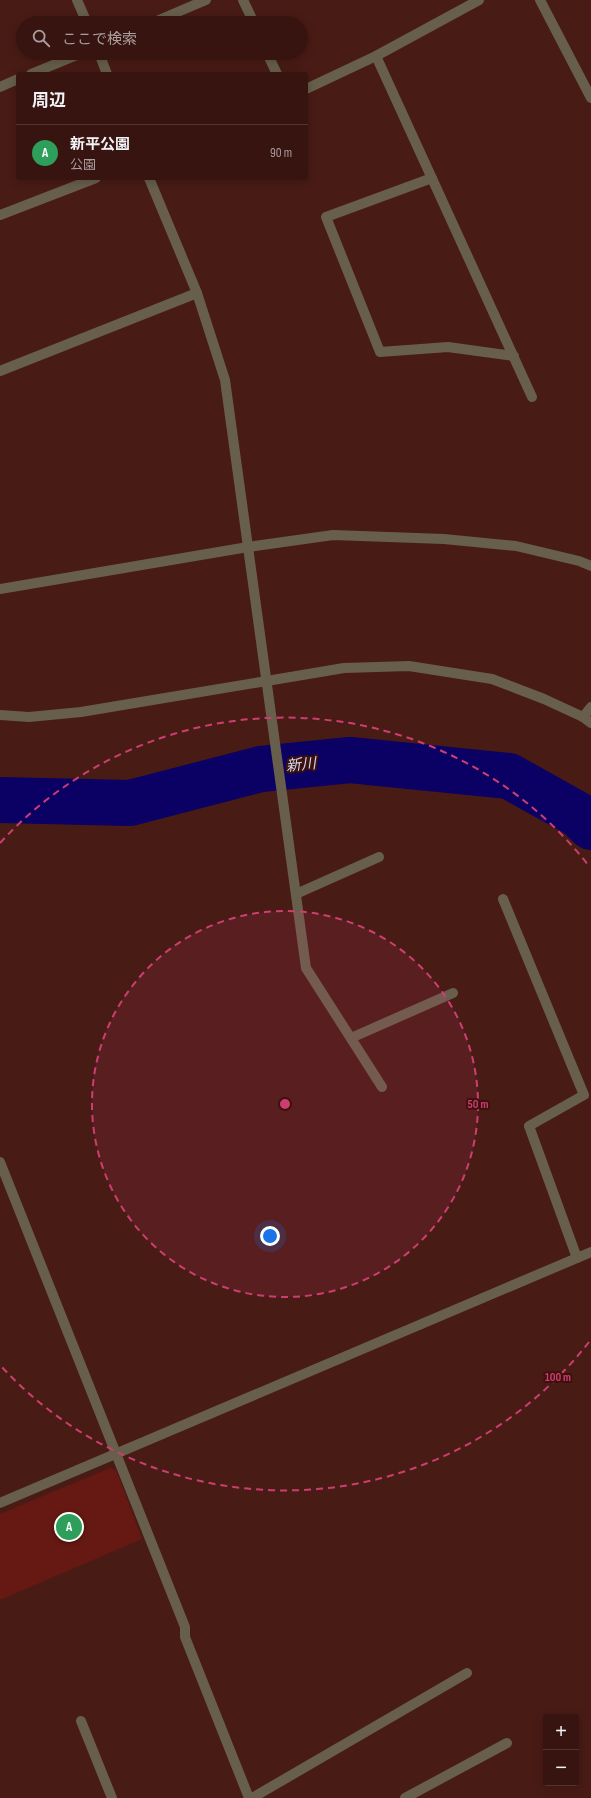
<!DOCTYPE html>
<html lang="ja">
<meta charset="utf-8">
<style>
body{margin:0;font-family:"Sofia Sans Condensed","Noto Sans JP",sans-serif;background:#3e1d19;color:#f1f3f6}
.controls{position:absolute;right:12px;bottom:12px;display:grid;overflow:hidden;border-radius:4px;box-shadow:0 2px 10px #0003}
.controls button{width:36px;height:36px;display:grid;place-items:center;padding:0;border:0;border-bottom:1px solid #513330;background:#371410;color:#f1f3f6;font:20px sans-serif}
.you{position:absolute;left:270px;top:1236px;width:14px;height:14px;margin:-10px;border:3px solid #fff;border-radius:50%;background:#1a73e8;box-shadow:0 0 0 6px #1a73e833}
.badge{display:grid;place-items:center;width:26px;height:26px;border-radius:50%;background:#54cadd;color:#fff;font-size:13px;font-weight:700}
.pin{position:absolute;translate:-50% -50%;border:2px solid #fff;box-shadow:0 1px 4px #0006}
.list{margin:0;padding:0;list-style:none}
h2{display:flex;justify-content:space-between;align-items:center;height:52px;margin:0;padding:0 16px;font-size:17px}
h2 small{font-size:13px;font-weight:400;color:#aa9e9f}
.list li{display:grid;grid-template-columns:26px 1fr auto;gap:12px;align-items:center;box-sizing:border-box;height:56px;padding:0 16px;border-top:1px solid #513330}
.list b{display:block;font-size:15px;white-space:nowrap}
.list p{margin:0;font-size:13px;white-space:nowrap;color:#aa9e9f}
.list em{font-size:13px;font-style:normal;color:#aa9e9f}
.icon{flex:none;width:22px;height:22px;fill:none;stroke:currentColor;stroke-width:2;stroke-linecap:round;stroke-linejoin:round}
.map{position:relative;flex:none;width:591px;height:1798px;overflow:hidden}
.search{position:absolute;background:#371410;box-shadow:0 2px 10px #0003;left:16px;top:16px;width:292px;height:44px;display:flex;align-items:center;gap:10px;box-sizing:border-box;padding:0 14px;border-radius:22px;color:#aa9e9f;font-size:15px}
.panel{position:absolute;background:#371410;box-shadow:0 2px 10px #0003;left:16px;top:72px;width:292px;height:108px;border-radius:4px}
.map>svg:first-child{display:block}
.green{fill:#651912}
.lines{fill:none;stroke-linecap:round;stroke-linejoin:round}
.river{stroke:#0b0064;stroke-width:46}
.minor{stroke:#675f4b;stroke-width:10}
.ring{fill:none;stroke:#cc3e72;stroke-width:2;stroke-dasharray:7 5}
.labels{text-anchor:middle;dominant-baseline:central;stroke-width:4;stroke-linejoin:round;paint-order:stroke}
.water-label{font-size:15px;font-style:italic;fill:#cfd8f2;stroke:#3e110c}
.centre{fill:#cc3e72;stroke:#3e110c;stroke-width:2}
.ring-label{font-size:12px;text-anchor:middle;font-weight:bold;fill:#cc3e72;stroke:#3e110c;stroke-width:4;stroke-linejoin:round;paint-order:stroke}
</style>
<div class="map">
<svg width="591" height="1798" viewBox="0 0 591 1798">
<rect width="100%" height="100%" fill="#491b15"/>
<path class="green" d="M110 1468 116 1470 142 1539 0 1600V1514Z"/>
<g class="lines">
<path class="river" d="M0 800 130 803 261 769 350 760 509 776 577 814 591 827"/>
<g class="minor">
<path d="M77 0 87 23"/>
<path d="M243 0 254 23"/>
<path d="M540 0 591 98"/>
<path d="M152 23 206 0"/>
<path d="M99 53 107 74"/>
<path d="M267 53 277 74"/>
<path d="M376 56 532 397"/>
<path d="M31 74 82 53"/>
<path d="M0 87 18 79"/>
<path d="M306 89 376 56 479 0"/>
<path d="M149 178 197 293 225 380 306 968 382 1087"/>
<path d="M432 178 326 217 380 352 448 347 514 356"/>
<path d="M0 215 96 178"/>
<path d="M0 371 197 293"/>
<path d="M0 589 248 547 333 535 444 539 516 546 579 561 591 566"/>
<path d="M0 715 29 717 81 712 344 668 409 666 492 679 544 699 583 717 591 723"/>
<path d="M583 717 591 707"/>
<path d="M296 894 379 857"/>
<path d="M503 899 584 1095 529 1126 577 1258"/>
<path d="M351 1038 453 993"/>
<path d="M0 1162 185 1627V1637L249 1798"/>
<path d="M0 1503 591 1252"/>
<path d="M81 1721 112 1798"/>
<path d="M252 1798 467 1673"/>
<path d="M405 1798 507 1743"/>
</g>
</g>
<circle cx="285" cy="1104" r="193" fill="#cc3e72" fill-opacity=".12"/>
<g class="ring">
<circle cx="285" cy="1104" r="193"/>
<path d="M589 1342A386 386 0 0 1 0 1365M0 843A386 386 0 0 1 589 866"/>
</g>
<g class="labels">
<g class="water-label">
<text transform="translate(301 765) rotate(-6)">新川</text>
</g>
</g>
<circle cx="285" cy="1104" r="6" class="centre"/>
<g class="ring-label">
<text x="478" y="1108">50 m</text>
<text x="558" y="1381">100 m</text>
</g>
</svg>
<div class="controls">
<button>+</button>
<button>−</button>
</div>
<div class="you"></div>
<div class="pin badge" style="left:69px;top:1527px;background:#2e9e5b">A</div>
<div class="search"><svg class="icon" aria-label="search" viewBox="0 0 24 24"><circle cx="10" cy="10" r="6"/><path d="M15 15l6 6"/></svg>ここで検索</div>
<section class="panel">
<h2>周辺<small></small></h2>
<ul class="list">
<li><span class="badge" style="background:#2e9e5b">A</span><div><b>新平公園</b><p>公園</p></div><em>90 m</em></li>
</ul>
</section>
</div>
